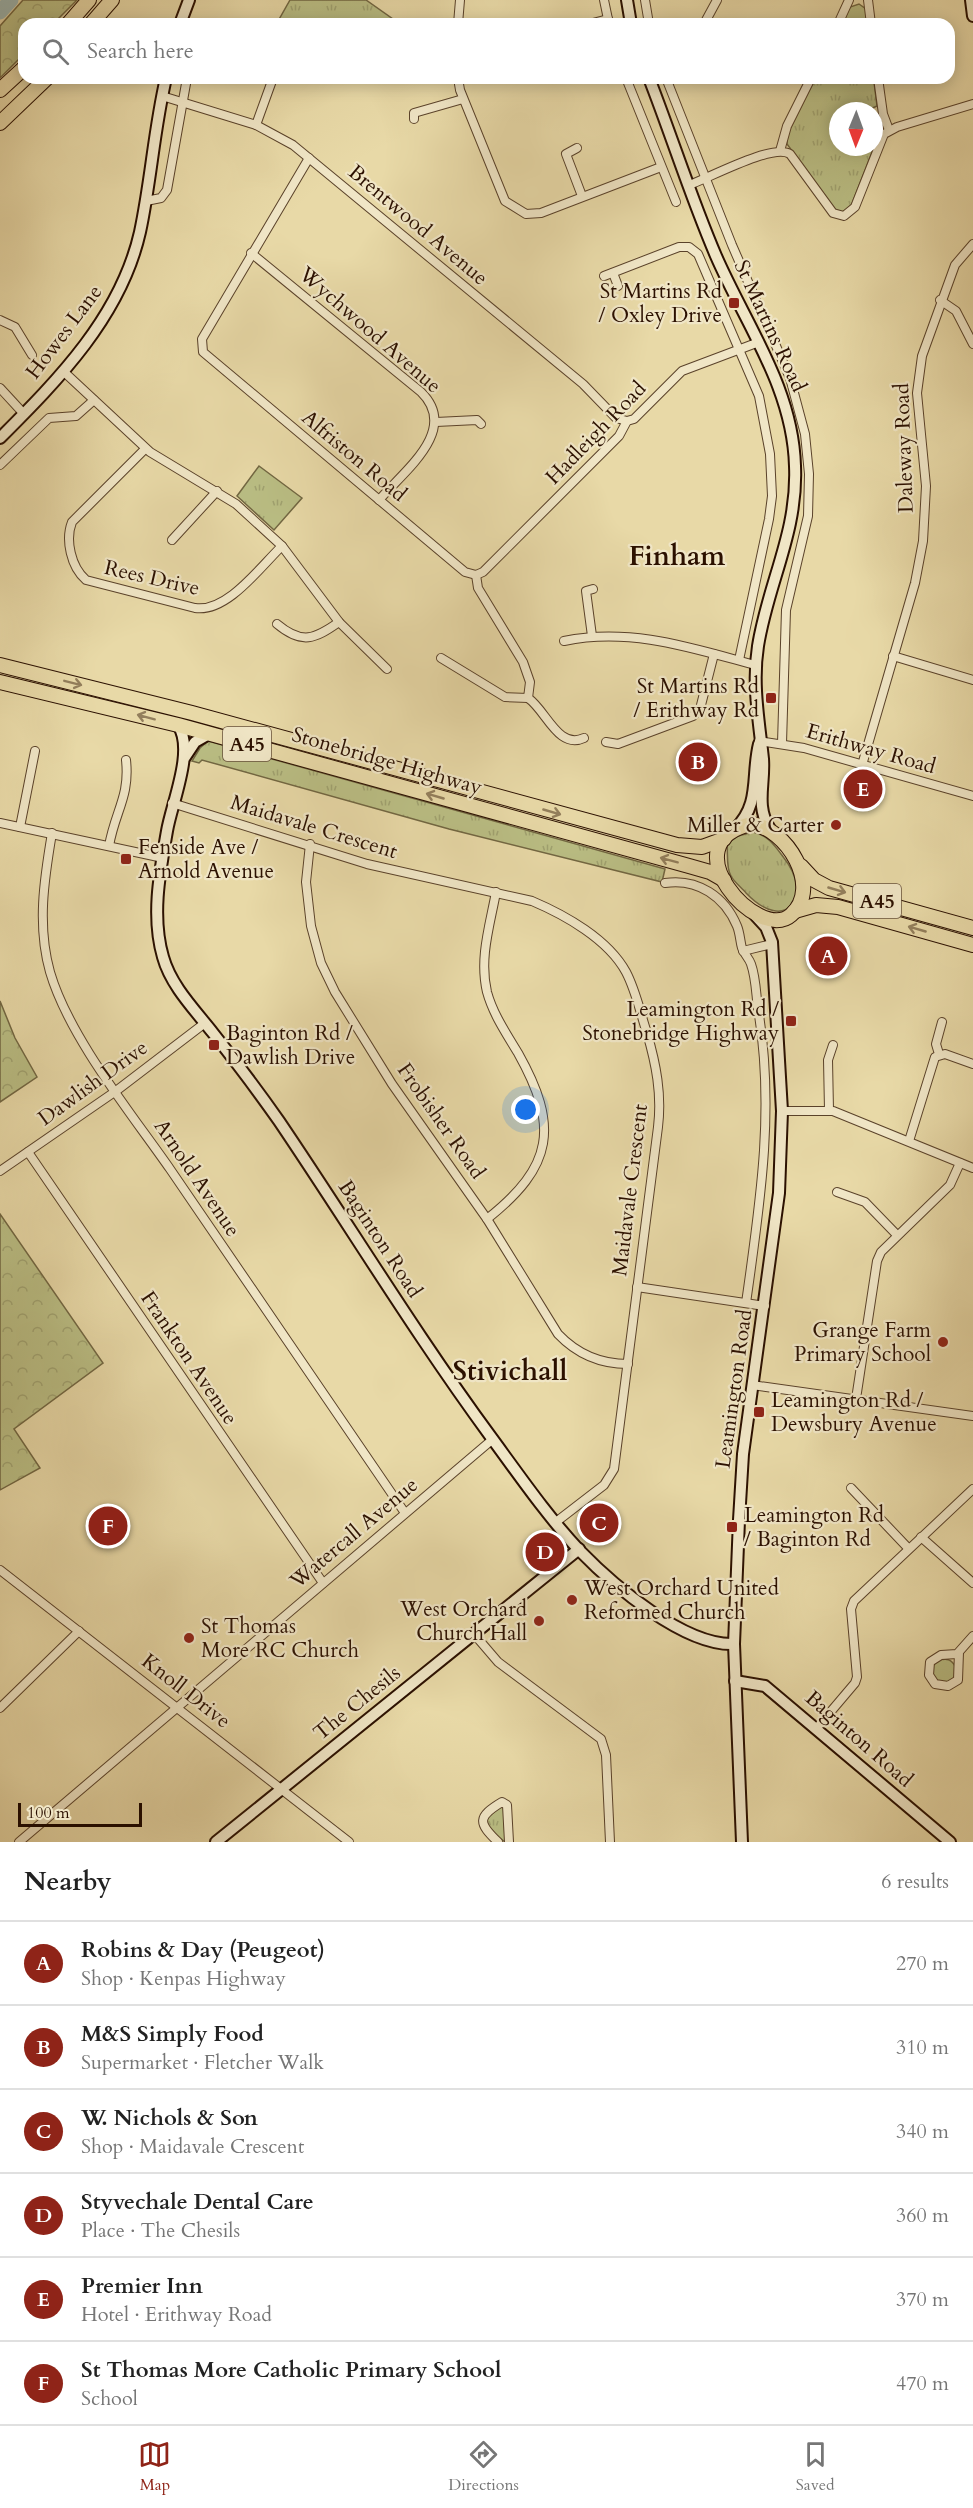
<!DOCTYPE html>
<meta charset="utf-8">
<style>
body{margin:0;font-family:Cardo,serif;background:#f2f2f2;color:#222}
.compass{position:absolute;left:829px;top:102px;width:54px;height:54px;border-radius:50%;background:#fff;box-shadow:0 3px 15px #0003;rotate:181deg}
.scale{position:absolute;left:18px;bottom:15px;width:124px;box-sizing:border-box;padding-left:6px;border:3px solid #2b1000;border-top:0;font-size:16px;line-height:21px;white-space:nowrap;color:#2b1000;-webkit-text-stroke:4px #f0e6c6;paint-order:stroke}
.you{position:absolute;left:526px;top:1110px;width:21px;height:21px;margin:-15px;border:4px solid #fff;border-radius:50%;background:#1a73e8;box-shadow:0 0 0 9px #1a73e833}
.badge{display:grid;place-items:center;width:39px;height:39px;border-radius:50%;background:#8f2418;color:#fff;font-size:20px;font-weight:700}
.pin{position:absolute;translate:-50% -50%;border:3px solid #fff;box-shadow:0 2px 6px #0006}
.list{margin:0;padding:0;list-style:none}
h2{display:flex;justify-content:space-between;align-items:center;height:78px;margin:0;padding:0 24px;font-size:26px}
h2 small{font-size:20px;font-weight:400;color:#767676}
.list li{display:grid;grid-template-columns:39px 1fr auto;gap:18px;align-items:center;box-sizing:border-box;height:84px;padding:0 24px;border-top:2px solid #e0e0e0}
.list b{display:block;font-size:22px;white-space:nowrap}
.list p{margin:0;font-size:20px;white-space:nowrap;color:#767676}
.list em{font-size:20px;font-style:normal;color:#767676}
.icon{flex:none;width:33px;height:33px;fill:none;stroke:currentColor;stroke-width:2;stroke-linecap:round;stroke-linejoin:round}
.map{position:relative;flex:none;width:973px;height:1842px;overflow:hidden}
.search{position:absolute;background:#fff;box-shadow:0 3px 15px #0003;left:18px;right:18px;top:18px;height:66px;display:flex;align-items:center;gap:15px;box-sizing:border-box;padding:0 21px;border-radius:18px;color:#767676;font-size:22px}
.sheet{height:582px;background:#fff}
nav{display:flex;justify-content:space-around;align-items:center;box-sizing:border-box;height:84px;border-top:2px solid #e0e0e0;background:#fff;font-size:16px;color:#767676}
nav a{display:grid;justify-items:center;gap:3px}
nav .on{color:#8f2418}
.map>svg:first-child{display:block}
.grass{fill:url(#grass-tufts);stroke:#726742;stroke-width:1.5}
.forest{fill:url(#forest-crowns);stroke:#726742;stroke-width:1.5}
.lines{fill:none;stroke-linecap:round;stroke-linejoin:round}
.river{stroke:#9cb7b3;stroke-width:15}
.street-casing{stroke:#5a422a;stroke-width:10}
.secondary-casing{stroke:#2b1000;stroke-width:14}
.highway-casing{stroke:#2b1000;stroke-width:16}
.street{stroke:#f0e6c6;stroke-width:8}
.secondary{stroke:#f0e6c6;stroke-width:10}
.highway{stroke:#e8d9a7;stroke-width:14}
.oneway{stroke:#937f5c}
.poi-dot{fill:#8f2418;stroke:#f0e6c6;stroke-width:2}
.labels{text-anchor:middle;dominant-baseline:central;stroke-width:4.5;stroke-linejoin:round;paint-order:stroke}
.shield{fill:#f0e6c6;stroke:#66503b;stroke-width:1.5}
.shield-label{font-size:20px;font-weight:bold;fill:#2b1000}
.street-label{font-size:21px;fill:#2b1000;stroke:#f0e6c6}
.poi-label{font-size:21px;fill:#2b1000;stroke:#f0e6c6;text-anchor:end}
.district-label{font-size:27px;font-weight:bold;fill:#2b1000;stroke:#f0e6c6}
</style>
<div class="map">
<svg width="973" height="1842" viewBox="0 0 973 1842">
<defs>
<pattern id="grass-tufts" width="24" height="20" patternUnits="userSpaceOnUse" patternTransform="scale(1.5)"><rect width="24" height="20" fill="#babe84"/><path d="M3 7l-1-3M5 7V3M7 7l1-3M15 17l-1-3M17 17v-4M19 17l1-3" fill="none" stroke="#a0a270"/></pattern>
<pattern id="forest-crowns" width="20" height="18" patternUnits="userSpaceOnUse" patternTransform="scale(1.5)"><rect width="20" height="18" fill="#babe84"/><path d="M2 6a3 3 0 1 1 6 0M12 15a3 3 0 1 1 6 0" fill="none" stroke="#a0a270"/></pattern>
</defs>
<rect width="100%" height="100%" fill="#e8d9a7"/>
<filter id="stains"><feTurbulence type="fractalNoise" baseFrequency=".00333" numOctaves="4"/><feColorMatrix values="0 0 0 0 .2 0 0 0 0 .09 0 0 0 0 .02 0 0 0 .5 -.17"/></filter>
<radialGradient id="worn" r=".72"><stop offset=".6" stop-color="#630" stop-opacity="0"/><stop offset="1" stop-color="#630" stop-opacity=".3"/></radialGradient>
<g class="grass">
<path d="M290 0H366L400 24 277 23Z"/>
<path d="M859 4 866 9 868 24H841L850 7Z"/>
<path d="M815 78H867L874 82 877 106 866 111H838V147H874L851 206 844 212 836 211 787 144V135Z"/>
<path d="M259 466 302 498 274 530 237 496Z"/>
<path d="M208 741 665 869 662 882 449 829 202 760 199 763 192 761 200 748Z"/>
<path d="M753 832C768 835 775 846 784 858 814 896 786 935 746 893 742 888 734 882 731 876 726 869 728 853 727 844L738 836Z"/>
<circle cx="944" cy="1671" r="12"/>
<path d="M501 1805 504 1808 505 1842 486 1827V1819Z"/>
</g>
<g class="forest">
<path d="M23 0H77L53 24H24V54L0 78V26Z"/>
<path d="M0 1001 15 1038 37 1077 0 1102Z"/>
<path d="M0 1214 103 1363 14 1429 40 1468 0 1490Z"/>
</g>
<g class="lines">
<path class="river" d="M0 12 11 0"/>
<defs>
<g id="street">
<path d="M604 0 609 24"/>
<path d="M645 0 649 24"/>
<path d="M868 0 871 24"/>
<path d="M458 24 460 0"/>
<path d="M589 24 608 19"/>
<path d="M704 24 717 0"/>
<path d="M838 24 849 0"/>
<path d="M458 78 460 90 505 201 526 214 541 213 661 167"/>
<path d="M626 78 676 202"/>
<path d="M666 78 732 245 790 378 805 434 809 474 808 516 786 610 782 743"/>
<path d="M878 78 883 114 889 130"/>
<path d="M162 96 256 125 293 145 583 384 616 418 627 421"/>
<path d="M414 119V113L463 99"/>
<path d="M256 125 273 78"/>
<path d="M577 148 566 154 582 196"/>
<path d="M780 151 787 126 811 78"/>
<path d="M309 158 202 339 203 352 465 572 476 575"/>
<path d="M689 185C709 178 773 143 790 154L833 213 844 216 855 207 884 134 897 127 973 104"/>
<path d="M146 201 161 198 167 190 187 78"/>
<path d="M251 253 421 392C460 430 404 471 379 500"/>
<path d="M613 273 618 286"/>
<path d="M604 276 679 247H689L698 254 759 396 770 454 772 496 769 519 739 660"/>
<path d="M940 300 956 311 973 344"/>
<path d="M0 320 15 327 32 355"/>
<path d="M63 371 150 452 236 504 282 546 339 622 387 669"/>
<path d="M0 388 24 414"/>
<path d="M436 422 477 420 481 424"/>
<path d="M145 449 72 522C65 540 71 567 86 580L195 608C227 613 260 567 282 546"/>
<path d="M0 465 49 418 76 416 94 400"/>
<path d="M172 540 217 491"/>
<path d="M476 575 483 572 619 436 627 421 634 419 682 371 759 342"/>
<path d="M277 624C302 645 315 639 339 622"/>
<path d="M592 636 586 591 593 589"/>
<path d="M564 641C630 627 692 648 755 665"/>
<path d="M893 656 973 680"/>
<path d="M441 658 505 697 528 698 530 682 523 662 478 588 476 575"/>
<path d="M528 698C546 710 558 750 584 738"/>
<path d="M759 741 804 748 973 796"/>
<path d="M606 742 618 744 693 716 700 709 714 654"/>
<path d="M862 765 915 583 923 541 926 486 917 393 922 356 955 265 973 244"/>
<path d="M172 803 367 864 532 901C565 915 608 939 626 972 636 991 640 1012 647 1033 656 1064 662 1094 658 1127L614 1469 604 1485 556 1522"/>
<path d="M0 823 163 858"/>
<path d="M20 827 35 751"/>
<path d="M52 833C44 880 37 926 50 972 69 1037 131 1113 170 1169 248 1284 327 1398 405 1513"/>
<path d="M310 844 306 882 311 926 321 963 335 992 392 1084 487 1219 558 1334C577 1354 600 1364 628 1364"/>
<path d="M109 846C115 811 130 797 126 760"/>
<path d="M665 883C698 878 725 897 737 926 740 933 740 941 742 948 744 954 749 958 751 964 756 978 756 994 758 1009 775 1108 760 1204 746 1303"/>
<path d="M743 951 772 944"/>
<path d="M939 1054 936 1044 942 1022"/>
<path d="M829 1110 828 1060 833 1045"/>
<path d="M782 1111H833L973 1168"/>
<path d="M909 1141 935 1057 945 1054 973 1064"/>
<path d="M28 1152 323 1583"/>
<path d="M0 1171 116 1091 205 1023"/>
<path d="M837 1192 865 1202 897 1235"/>
<path d="M487 1219C554 1166 559 1126 518 1053 506 1033 493 1014 487 992 479 958 490 925 496 892"/>
<path d="M637 1287 765 1306"/>
<path d="M752 1385 973 1416"/>
<path d="M856 1399 877 1261 881 1252 950 1185 960 1163"/>
<path d="M851 1488 908 1548"/>
<path d="M921 1537 973 1583"/>
<path d="M0 1570 349 1842"/>
<path d="M474 1634 498 1662 601 1739 606 1755 610 1842"/>
<path d="M959 1652 958 1680 948 1686 935 1684 929 1675 930 1662 941 1655 957 1654 973 1636"/>
<path d="M0 1708 79 1631"/>
<path d="M816 1729 855 1683 857 1677 851 1609 854 1601 973 1489"/>
<path d="M19 1842 493 1439"/>
<path d="M498 1842C478 1823 477 1817 502 1802L507 1805 509 1842"/>
</g>
<g id="secondary">
<path d="M627 0 631 24"/>
<path d="M971 0 973 16"/>
<path d="M180 24 189 0"/>
<path d="M649 78C672 137 691 198 716 256 746 325 793 388 795 466 798 532 768 583 758 646 752 684 759 721 763 759 765 784 755 806 770 829"/>
<path d="M0 438C59 379 121 316 140 232 151 181 154 129 166 78"/>
<path d="M178 725C195 750 172 802 167 831 160 871 151 916 163 957 171 986 195 1010 213 1033 236 1062 258 1091 279 1121 350 1226 416 1335 491 1437 519 1475 547 1516 580 1551 613 1585 684 1646 734 1644"/>
<path d="M185 757 195 742 209 734"/>
<path d="M735 829C761 804 751 776 759 744"/>
<path d="M735 1681 765 1686 950 1842"/>
<path d="M216 1842 579 1549"/>
<path d="M742 1842 734 1644 739 1520 743 1454 779 1193 782 1111 772 942 766 927 755 915"/>
</g>
<g id="highway">
<path d="M68 24 89 0"/>
<path d="M91 24 112 0"/>
<path d="M0 90 24 68"/>
<path d="M0 123 47 78"/>
<path d="M0 665 192 713 677 845 702 847 724 839"/>
<path d="M0 682 178 725 689 866 710 872 724 880"/>
<path d="M751 824C786 827 823 887 791 915 759 944 668 843 751 824Z"/>
<path d="M801 866 814 880 829 888 973 928"/>
<path d="M795 911 816 905 838 907 973 945"/>
</g>
</defs>
<use href="#street" class="street-casing"/>
<use href="#secondary" class="secondary-casing"/>
<use href="#highway" class="highway-casing"/>
<use href="#street" class="street"/>
<use href="#secondary" class="secondary"/>
<use href="#highway" class="highway"/>
</g>
<defs><path id="oneway-shaft" d="M-6 0H5M1.5-3L5.5 0L1.5 3" fill="none" stroke-width="1.6" stroke-linecap="round" stroke-linejoin="round" transform="scale(1.5)"/></defs>
<g class="oneway">
<use href="#oneway-shaft" transform="translate(73 683) rotate(14)"/>
<use href="#oneway-shaft" transform="translate(146 717) rotate(-165)"/>
<use href="#oneway-shaft" transform="translate(435 796) rotate(-164)"/>
<use href="#oneway-shaft" transform="translate(552 812) rotate(16)"/>
<use href="#oneway-shaft" transform="translate(669 860) rotate(-165)"/>
<use href="#oneway-shaft" transform="translate(837 890) rotate(16)"/>
<use href="#oneway-shaft" transform="translate(917 929) rotate(-164)"/>
</g>
<g class="poi-dot">
<rect x="728" y="297" width="12" height="12" rx="3"/>
<rect x="765" y="692" width="12" height="12" rx="3"/>
<circle cx="836" cy="825" r="6"/>
<rect x="120" y="853" width="12" height="12" rx="3"/>
<rect x="785" y="1015" width="12" height="12" rx="3"/>
<rect x="208" y="1039" width="12" height="12" rx="3"/>
<circle cx="943" cy="1342" r="6"/>
<rect x="753" y="1406" width="12" height="12" rx="3"/>
<rect x="726" y="1521" width="12" height="12" rx="3"/>
<circle cx="572" cy="1600" r="6"/>
<circle cx="539" cy="1621" r="6"/>
<circle cx="189" cy="1638" r="6"/>
</g>
<g class="labels">
<g class="shield">
<rect x="223" y="727" width="48" height="34" rx="4.5"/>
<rect x="853" y="884" width="48" height="34" rx="4.5"/>
</g>
<g class="shield-label">
<text x="247" y="744">A45</text>
<text x="877" y="901">A45</text>
</g>
<g class="street-label">
<text transform="translate(418 225) rotate(40)">Brentwood Avenue</text>
<text transform="translate(770 326) rotate(65)">St Martins Road</text>
<text transform="translate(370 330) rotate(41)">Wychwood Avenue</text>
<text transform="translate(64 332) rotate(-53)">Howes Lane</text>
<text transform="translate(596 433) rotate(-46)">Hadleigh Road</text>
<text transform="translate(904 448) rotate(-92)">Daleway Road</text>
<text transform="translate(354 456) rotate(40)">Alfriston Road</text>
<text transform="translate(152 578) rotate(13)">Rees Drive</text>
<text transform="translate(871 749) rotate(16)">Erithway Road</text>
<text transform="translate(387 761) rotate(16)">Stonebridge Highway</text>
<text transform="translate(314 827) rotate(17)">Maidavale Crescent</text>
<text transform="translate(93 1083) rotate(-36)">Dawlish Drive</text>
<text transform="translate(441 1121) rotate(55)">Frobisher Road</text>
<text transform="translate(197 1178) rotate(56)">Arnold Avenue</text>
<text transform="translate(630 1190) rotate(-83)">Maidavale Crescent</text>
<text transform="translate(380 1239) rotate(57)">Baginton Road</text>
<text transform="translate(189 1358) rotate(56)">Frankton Avenue</text>
<text transform="translate(734 1389) rotate(-82)">Leamington Road</text>
<text transform="translate(354 1533) rotate(-40)">Watercall Avenue</text>
<text transform="translate(186 1691) rotate(38)">Knoll Drive</text>
<text transform="translate(357 1703) rotate(-39)">The Chesils</text>
<text transform="translate(859 1739) rotate(41)">Baginton Road</text>
</g>
<g class="poi-label">
<text x="722" y="291">St Martins Rd<tspan x="722" dy="24">/ Oxley Drive</tspan></text>
<text x="759" y="686">St Martins Rd<tspan x="759" dy="24">/ Erithway Rd</tspan></text>
<text x="824" y="825">Miller &amp; Carter</text>
<text x="138" y="847" text-anchor="start">Fenside Ave /<tspan x="138" dy="24">Arnold Avenue</tspan></text>
<text x="779" y="1009">Leamington Rd /<tspan x="779" dy="24">Stonebridge Highway</tspan></text>
<text x="226" y="1033" text-anchor="start">Baginton Rd /<tspan x="226" dy="24">Dawlish Drive</tspan></text>
<text x="931" y="1330">Grange Farm<tspan x="931" dy="24">Primary School</tspan></text>
<text x="771" y="1400" text-anchor="start">Leamington Rd /<tspan x="771" dy="24">Dewsbury Avenue</tspan></text>
<text x="744" y="1515" text-anchor="start">Leamington Rd<tspan x="744" dy="24">/ Baginton Rd</tspan></text>
<text x="584" y="1588" text-anchor="start">West Orchard United<tspan x="584" dy="24">Reformed Church</tspan></text>
<text x="527" y="1609">West Orchard<tspan x="527" dy="24">Church Hall</tspan></text>
<text x="201" y="1626" text-anchor="start">St Thomas<tspan x="201" dy="24">More RC Church</tspan></text>
</g>
<g class="district-label">
<text x="677" y="556">Finham</text>
<text x="510" y="1371">Stivichall</text>
</g>
</g>
<rect width="100%" height="100%" filter="url(#stains)"/>
<rect width="100%" height="100%" fill="url(#worn)"/>
</svg>
<svg class="compass" viewBox="-18 -18 36 36"><path d="M0-13l5 13h-10z" fill="#e53935"/><path d="M0 13l5-13h-10z" fill="#767676"/></svg>
<div class="scale">100 m</div>
<div class="you"></div>
<div class="pin badge" style="left:828px;top:956px">A</div>
<div class="pin badge" style="left:698px;top:762px">B</div>
<div class="pin badge" style="left:599px;top:1523px">C</div>
<div class="pin badge" style="left:545px;top:1552px">D</div>
<div class="pin badge" style="left:863px;top:789px">E</div>
<div class="pin badge" style="left:108px;top:1526px">F</div>
<div class="search"><svg class="icon" aria-label="search" viewBox="0 0 24 24"><circle cx="10" cy="10" r="6"/><path d="M15 15l6 6"/></svg>Search here</div>
</div>
<section class="sheet">
<h2>Nearby<small>6 results</small></h2>
<ul class="list">
<li><span class="badge">A</span><div><b>Robins &amp; Day (Peugeot)</b><p>Shop · Kenpas Highway</p></div><em>270 m</em></li>
<li><span class="badge">B</span><div><b>M&amp;S Simply Food</b><p>Supermarket · Fletcher Walk</p></div><em>310 m</em></li>
<li><span class="badge">C</span><div><b>W. Nichols &amp; Son</b><p>Shop · Maidavale Crescent</p></div><em>340 m</em></li>
<li><span class="badge">D</span><div><b>Styvechale Dental Care</b><p>Place · The Chesils</p></div><em>360 m</em></li>
<li><span class="badge">E</span><div><b>Premier Inn</b><p>Hotel · Erithway Road</p></div><em>370 m</em></li>
<li><span class="badge">F</span><div><b>St Thomas More Catholic Primary School</b><p>School</p></div><em>470 m</em></li>
</ul>
</section>
<nav>
<a class="on"><svg class="icon" aria-label="map" viewBox="0 0 24 24"><path d="M3 6l6-2 6 2 6-2v14l-6 2-6-2-6 2zM9 4v14M15 6v14"/></svg>Map</a>
<a><svg class="icon" aria-label="directions" viewBox="0 0 24 24"><path d="M12 3l9 9-9 9-9-9zM9 14v-3h6M13 9l2 2-2 2"/></svg>Directions</a>
<a><svg class="icon" aria-label="saved" viewBox="0 0 24 24"><path d="M7 4h10v16l-5-4-5 4z"/></svg>Saved</a>
</nav>
